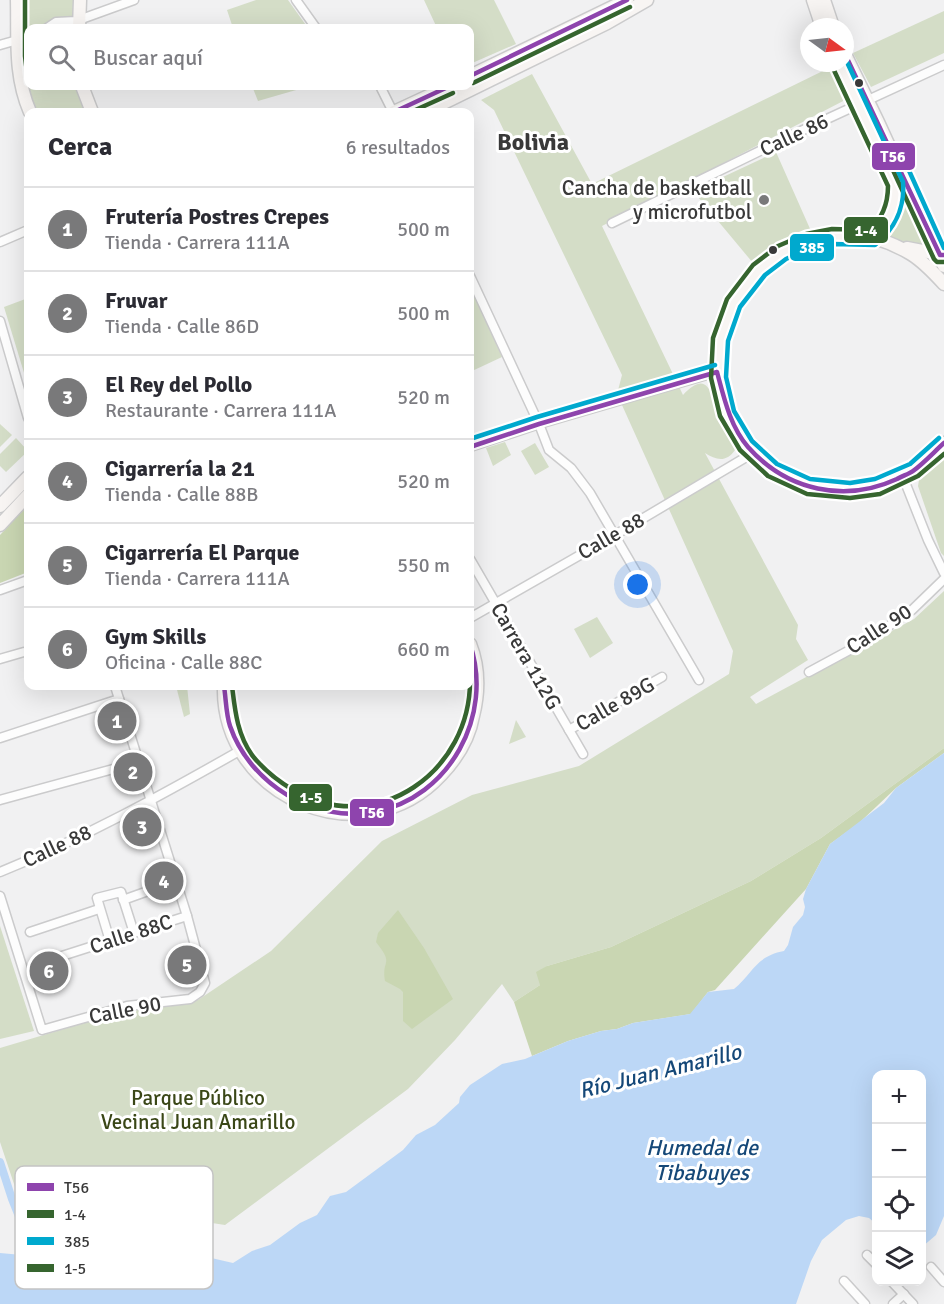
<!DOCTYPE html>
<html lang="es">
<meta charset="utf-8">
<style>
body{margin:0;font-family:Signika,sans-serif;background:#f2f2f3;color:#2b2b33}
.controls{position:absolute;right:18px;bottom:18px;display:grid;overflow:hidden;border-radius:12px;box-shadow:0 6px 24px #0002}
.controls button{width:54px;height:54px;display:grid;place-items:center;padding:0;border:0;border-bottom:2px solid #e1e1e2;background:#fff;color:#2b2b33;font:30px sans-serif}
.compass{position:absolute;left:800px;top:18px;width:54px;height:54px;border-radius:50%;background:#fff;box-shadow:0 6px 24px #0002;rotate:105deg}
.you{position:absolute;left:638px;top:585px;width:21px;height:21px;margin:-15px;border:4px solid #fff;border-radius:50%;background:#1a73e8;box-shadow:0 0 0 9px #1a73e833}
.badge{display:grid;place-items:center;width:39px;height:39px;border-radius:50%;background:#79797a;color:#fff;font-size:20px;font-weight:700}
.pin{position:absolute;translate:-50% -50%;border:3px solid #fff;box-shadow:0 2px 6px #0006}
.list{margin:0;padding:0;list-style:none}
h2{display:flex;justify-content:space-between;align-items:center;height:78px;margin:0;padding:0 24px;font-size:26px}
h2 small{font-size:20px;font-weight:400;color:#7c7c81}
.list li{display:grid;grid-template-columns:39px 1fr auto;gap:18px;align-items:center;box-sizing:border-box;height:84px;padding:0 24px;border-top:2px solid #e1e1e2}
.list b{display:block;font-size:22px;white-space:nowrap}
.list p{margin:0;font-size:20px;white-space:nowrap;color:#7c7c81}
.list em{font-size:20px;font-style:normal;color:#7c7c81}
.icon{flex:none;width:33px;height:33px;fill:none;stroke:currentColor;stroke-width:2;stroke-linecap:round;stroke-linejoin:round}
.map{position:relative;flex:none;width:944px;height:1304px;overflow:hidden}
.search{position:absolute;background:#fff;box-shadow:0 6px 24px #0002;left:24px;top:24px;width:450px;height:66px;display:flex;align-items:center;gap:15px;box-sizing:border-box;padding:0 21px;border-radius:12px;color:#7c7c81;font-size:22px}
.panel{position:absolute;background:#fff;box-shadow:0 6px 24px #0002;left:24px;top:108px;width:450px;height:582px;border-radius:12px}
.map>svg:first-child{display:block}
.green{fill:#d4ddc7}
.forest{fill:#c9d6b2}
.water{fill:#bcd7f6}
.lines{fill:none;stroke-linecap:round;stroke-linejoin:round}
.canal{stroke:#bcd7f6;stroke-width:8}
.street-casing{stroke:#cbcbcc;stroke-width:11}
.secondary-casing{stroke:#cbcbcc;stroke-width:15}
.street{stroke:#fdfdfd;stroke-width:8}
.secondary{stroke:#f8f5f3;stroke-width:12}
.bus-1-casing{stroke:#fff;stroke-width:9}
.bus-2-casing{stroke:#fff;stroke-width:9}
.bus-3-casing{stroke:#fff;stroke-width:9}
.bus-4-casing{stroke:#fff;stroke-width:9}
.bus-1{stroke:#8e44ad;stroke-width:4.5}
.bus-2{stroke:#36652f;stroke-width:4.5}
.bus-3{stroke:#00a9ce;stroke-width:4.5}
.bus-4{stroke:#36652f;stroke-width:4.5}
.bus-dot{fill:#393939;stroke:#fff;stroke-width:2}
.poi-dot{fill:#79797a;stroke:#fff;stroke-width:2}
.labels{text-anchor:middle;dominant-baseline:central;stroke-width:6;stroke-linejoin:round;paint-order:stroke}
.street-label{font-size:21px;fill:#393939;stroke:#fff}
.poi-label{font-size:21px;fill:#393939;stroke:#fff;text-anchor:end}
.park-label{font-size:21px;fill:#3a4717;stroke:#fff}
.water-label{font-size:22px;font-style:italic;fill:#154878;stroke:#fff}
.quarter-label{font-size:24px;font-weight:bold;fill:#393939;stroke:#fff}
.key{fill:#fff;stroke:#c4c4c4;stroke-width:1.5}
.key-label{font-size:16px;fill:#393939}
.line-badge{stroke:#fff;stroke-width:2}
.badge-label{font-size:16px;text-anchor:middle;font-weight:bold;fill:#fff}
</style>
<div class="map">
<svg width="944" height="1304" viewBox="0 0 944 1304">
<rect width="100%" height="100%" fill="#f1f1f2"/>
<g class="green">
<path d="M22 0H74V28H28V86H76L87 112H35C23 76 22 39 22 0Z"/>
<path d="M256 0H288L308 28H233L227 10Z"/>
<path d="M424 0H494L516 44 470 64V28H437Z"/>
<path d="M944 11V53L871 87 853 53Z"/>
<path d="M833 66 849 98 602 226 683 395C710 366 712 399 720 418 725 429 732 438 735 450 726 463 716 460 705 453L798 625 796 639 808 660 750 697 756 704 914 619 944 591V748L821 838 751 881 611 947 547 966 540 985 514 1002 502 984 455 1040 408 1089 225 1225 17 1193 0 1142V1048L121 1012 198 1000 271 951 382 841 472 795 579 766 729 674 733 651 617 394 622 375 494 110 481 100 532 74 592 184Z"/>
<path d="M252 86H310L258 101Z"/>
<path d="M776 152 811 231 782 243 753 263 693 191Z"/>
<path d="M905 186 927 240 918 247 889 240C887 221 905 207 901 187Z"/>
<path d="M470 283 502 357 470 372Z"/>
<path d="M28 298V386L4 307Z"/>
<path d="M0 424 12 435 0 447Z"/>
<path d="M16 438 28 451 6 472 0 466V454Z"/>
<path d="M505 442 511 455 493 466 486 448Z"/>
<path d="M535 443 549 467 535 475 521 451Z"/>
<path d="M944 456V556L941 553 918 486 920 474Z"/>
<path d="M597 617 613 643 590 658 574 629Z"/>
<path d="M176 686H187L190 714 184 717Z"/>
<path d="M516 720 526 737 509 744Z"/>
<path d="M0 926 34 1031 0 1039Z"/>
</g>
<g class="forest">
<path d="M28 505V572L0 583V535Z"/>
<path d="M944 748V753L896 788 858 824 830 844 806 889 715 990 708 992 691 1014 633 1023 617 1029 601 1031 568 1041 532 1056 514 1002 540 985 536 972 547 966 611 947 751 881 821 838Z"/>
<path d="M398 910 424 948 453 999 412 1029 403 1021V992L400 989 385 981C381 959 395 966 376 942L378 933Z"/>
</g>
<path class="water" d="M944 753V1216L936 1235 922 1247V1074H876V1224L869 1218 859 1216 846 1220 822 1240 811 1261 796 1304H0V1253L22 1255 41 1253 61 1245 138 1264 156 1257 174 1255 194 1254 233 1263 252 1251 270 1245 300 1223 317 1215 330 1196 346 1192 403 1150 416 1135 435 1125 459 1103 460 1097 470 1085 502 1064 525 1059 568 1041 601 1031 617 1029 633 1023 690 1014 708 992 734 989C753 973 756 956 784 951L788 945 793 927 803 915 805 907 803 899 806 889 830 844 884 803 896 788Z"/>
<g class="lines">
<path class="canal" d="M0 1162 12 1199 34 1254"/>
<defs>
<g id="street">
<path d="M296 0 316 28"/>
<path d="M47 28 56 22 76 21 134 0"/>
<path d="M0 45 28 37"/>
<path d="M380 86 393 112"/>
<path d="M612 223 803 130 944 65"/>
<path d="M0 242 28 230"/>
<path d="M470 276 539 424 549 450 571 468 590 493 699 680"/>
<path d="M0 321 28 418"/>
<path d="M470 447 539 424 717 372"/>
<path d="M903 477 928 540 944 573"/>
<path d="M470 559 583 754"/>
<path d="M0 590 28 580"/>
<path d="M470 618 615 535 753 453"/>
<path d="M0 659 24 652"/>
<path d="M809 672 870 639 912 610 944 579"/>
<path d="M569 730 662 677"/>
<path d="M0 738 119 699"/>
<path d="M0 800 139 762"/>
<path d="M0 872C84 838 162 795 241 750"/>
<path d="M0 896 42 1030 127 1006 190 999 200 992 205 983 187 916 115 686"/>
<path d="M123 900 176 881"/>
<path d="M30 932 99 909"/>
<path d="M110 941 97 898 121 892 134 933"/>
<path d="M40 963 187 916"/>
<path d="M867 1255 876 1264"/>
<path d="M931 1267 944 1282"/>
<path d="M844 1281 865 1304"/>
<path d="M892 1282 913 1304"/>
<path d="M893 1304 904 1294"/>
</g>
<g id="secondary">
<path d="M17 0C18 39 14 75 30 112"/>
<path d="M813 0 822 27"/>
<path d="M824 0 833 27"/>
<path d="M79 28 80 0"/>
<path d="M845 54 878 122 944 266"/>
<path d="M839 63 896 184C897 206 890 223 872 238"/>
<path d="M470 76 627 0"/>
<path d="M82 86 92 112"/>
<path d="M394 112 450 86"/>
<path d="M425 112 607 23 647 0"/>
<path d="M907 248 944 255"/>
<path d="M944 284C934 273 924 262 911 254 787 179 654 342 749 449 769 472 798 488 828 491 873 496 915 478 944 443"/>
<path d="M0 506 28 477"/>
<path d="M0 525 28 495"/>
<path d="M224 686C221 798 364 858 441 775 457 758 469 739 473 716 479 692 479 667 470 644"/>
</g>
</defs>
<use href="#street" class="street-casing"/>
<use href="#secondary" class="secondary-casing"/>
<use href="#street" class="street"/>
<use href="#secondary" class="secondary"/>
<defs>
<g id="bus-1">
<path d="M845 54 940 255H944"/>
<path d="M470 76 627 0"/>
<path d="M394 112 450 86"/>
<path d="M470 447 539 424 717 372C724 398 730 426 748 447 787 491 845 503 897 479 902 476 909 474 913 471 924 463 934 452 944 443"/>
<path d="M224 686C226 699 226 714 230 726 250 784 314 823 374 812 450 798 494 715 470 644"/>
</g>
<g id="bus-2">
<path d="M832 66 888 186C888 204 883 218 869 230L832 229 806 234 778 246 753 265 727 299 713 338 711 378 720 416 740 450 768 476 807 494 850 498 880 494 918 476 944 454"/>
<path d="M473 83 630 7"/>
<path d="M411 112 453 93"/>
<path d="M892 168 934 259 937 262H944"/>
</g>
<g id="bus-3">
<path d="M846 60 903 182C905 207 895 229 875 245L833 244 810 248 786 259 765 275 740 307 728 341 726 377 734 411 752 441 777 464 810 479 850 483 875 479 910 464 939 438"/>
<path d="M906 164 944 248"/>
<path d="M470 439 537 417 715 365"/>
</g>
<g id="bus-4">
<path d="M25 0V56L28 82"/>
<path d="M232 686C235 710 237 734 252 755 263 769 278 781 293 790 377 839 472 771 470 678"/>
</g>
</defs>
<use href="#bus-1" class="bus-1-casing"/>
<use href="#bus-2" class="bus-2-casing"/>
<use href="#bus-3" class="bus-3-casing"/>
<use href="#bus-4" class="bus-4-casing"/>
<use href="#bus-1" class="bus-1"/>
<use href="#bus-2" class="bus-2"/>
<use href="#bus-3" class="bus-3"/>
<use href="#bus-4" class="bus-4"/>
</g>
<g class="bus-dot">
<circle cx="859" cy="83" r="5"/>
<circle cx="773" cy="250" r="5"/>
</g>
<circle class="poi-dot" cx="764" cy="200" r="6"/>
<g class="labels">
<g class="street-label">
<text transform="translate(794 135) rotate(-25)">Calle 86</text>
<text transform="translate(611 536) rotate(-30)">Calle 88</text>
<text transform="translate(879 629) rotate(-33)">Calle 90</text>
<text transform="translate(526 656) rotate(60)">Carrera 112G</text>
<text transform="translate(615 704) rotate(-30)">Calle 89G</text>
<text transform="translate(57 846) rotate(-25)">Calle 88</text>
<text transform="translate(131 934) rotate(-18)">Calle 88C</text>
<text transform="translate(125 1010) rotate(-11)">Calle 90</text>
</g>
<g class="poi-label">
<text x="752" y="188">Cancha de basketball<tspan x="752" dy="24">y microfutbol</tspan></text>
</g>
<g class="park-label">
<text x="198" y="1098">Parque Público<tspan x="198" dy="24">Vecinal Juan Amarillo</tspan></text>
</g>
<g class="water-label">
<text transform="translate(660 1071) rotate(-14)">Río Juan Amarillo</text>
<text x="702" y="1147">Humedal de<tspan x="702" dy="25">Tibabuyes</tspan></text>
</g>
<g class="quarter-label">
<text x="533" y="142">Bolivia</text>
</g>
</g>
<rect x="15" y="1166" width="198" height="123" rx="9" class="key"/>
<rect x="27" y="1183" width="27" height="8" fill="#8e44ad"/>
<rect x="27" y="1210" width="27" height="8" fill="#36652f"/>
<rect x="27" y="1237" width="27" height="8" fill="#00a9ce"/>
<rect x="27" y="1264" width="27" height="8" fill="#36652f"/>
<g class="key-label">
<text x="64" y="1193">T56</text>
<text x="64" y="1220">1-4</text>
<text x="64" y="1247">385</text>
<text x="64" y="1274">1-5</text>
</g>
<g class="line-badge">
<rect x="871" y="142" width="45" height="29" rx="6" fill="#8e44ad"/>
<rect x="843" y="216" width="46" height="28" rx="6" fill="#36652f"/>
<rect x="789" y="233" width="46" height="29" rx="6" fill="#00a9ce"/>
<rect x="288" y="783" width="45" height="29" rx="6" fill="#36652f"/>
<rect x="349" y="798" width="46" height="29" rx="6" fill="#8e44ad"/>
</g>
<g class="badge-label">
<text x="893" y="162">T56</text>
<text x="866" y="236">1-4</text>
<text x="812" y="253">385</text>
<text x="311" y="803">1-5</text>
<text x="372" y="818">T56</text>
</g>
</svg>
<div class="controls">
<button>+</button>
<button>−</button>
<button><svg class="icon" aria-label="locate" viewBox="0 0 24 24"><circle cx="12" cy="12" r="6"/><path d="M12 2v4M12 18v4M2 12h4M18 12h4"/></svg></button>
<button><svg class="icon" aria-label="layers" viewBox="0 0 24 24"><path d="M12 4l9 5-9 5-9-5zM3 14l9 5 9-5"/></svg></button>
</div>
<svg class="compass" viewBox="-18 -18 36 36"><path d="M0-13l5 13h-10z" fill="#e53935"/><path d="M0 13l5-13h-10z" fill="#7c7c81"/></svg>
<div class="you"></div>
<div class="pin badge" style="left:117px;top:721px">1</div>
<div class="pin badge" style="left:133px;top:772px">2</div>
<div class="pin badge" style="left:142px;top:827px">3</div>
<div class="pin badge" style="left:164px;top:881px">4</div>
<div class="pin badge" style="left:187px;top:965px">5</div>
<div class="pin badge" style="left:49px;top:971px">6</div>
<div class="search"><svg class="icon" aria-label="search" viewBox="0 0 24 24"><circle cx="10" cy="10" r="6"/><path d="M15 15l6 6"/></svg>Buscar aquí</div>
<section class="panel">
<h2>Cerca<small>6 resultados</small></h2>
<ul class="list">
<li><span class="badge">1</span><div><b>Frutería Postres Crepes</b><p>Tienda · Carrera 111A</p></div><em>500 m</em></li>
<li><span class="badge">2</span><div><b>Fruvar</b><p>Tienda · Calle 86D</p></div><em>500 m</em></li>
<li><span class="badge">3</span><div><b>El Rey del Pollo</b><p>Restaurante · Carrera 111A</p></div><em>520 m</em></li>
<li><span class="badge">4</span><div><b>Cigarrería la 21</b><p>Tienda · Calle 88B</p></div><em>520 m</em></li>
<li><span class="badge">5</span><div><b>Cigarrería El Parque</b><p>Tienda · Carrera 111A</p></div><em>550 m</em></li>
<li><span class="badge">6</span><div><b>Gym Skills</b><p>Oficina · Calle 88C</p></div><em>660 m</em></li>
</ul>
</section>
</div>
